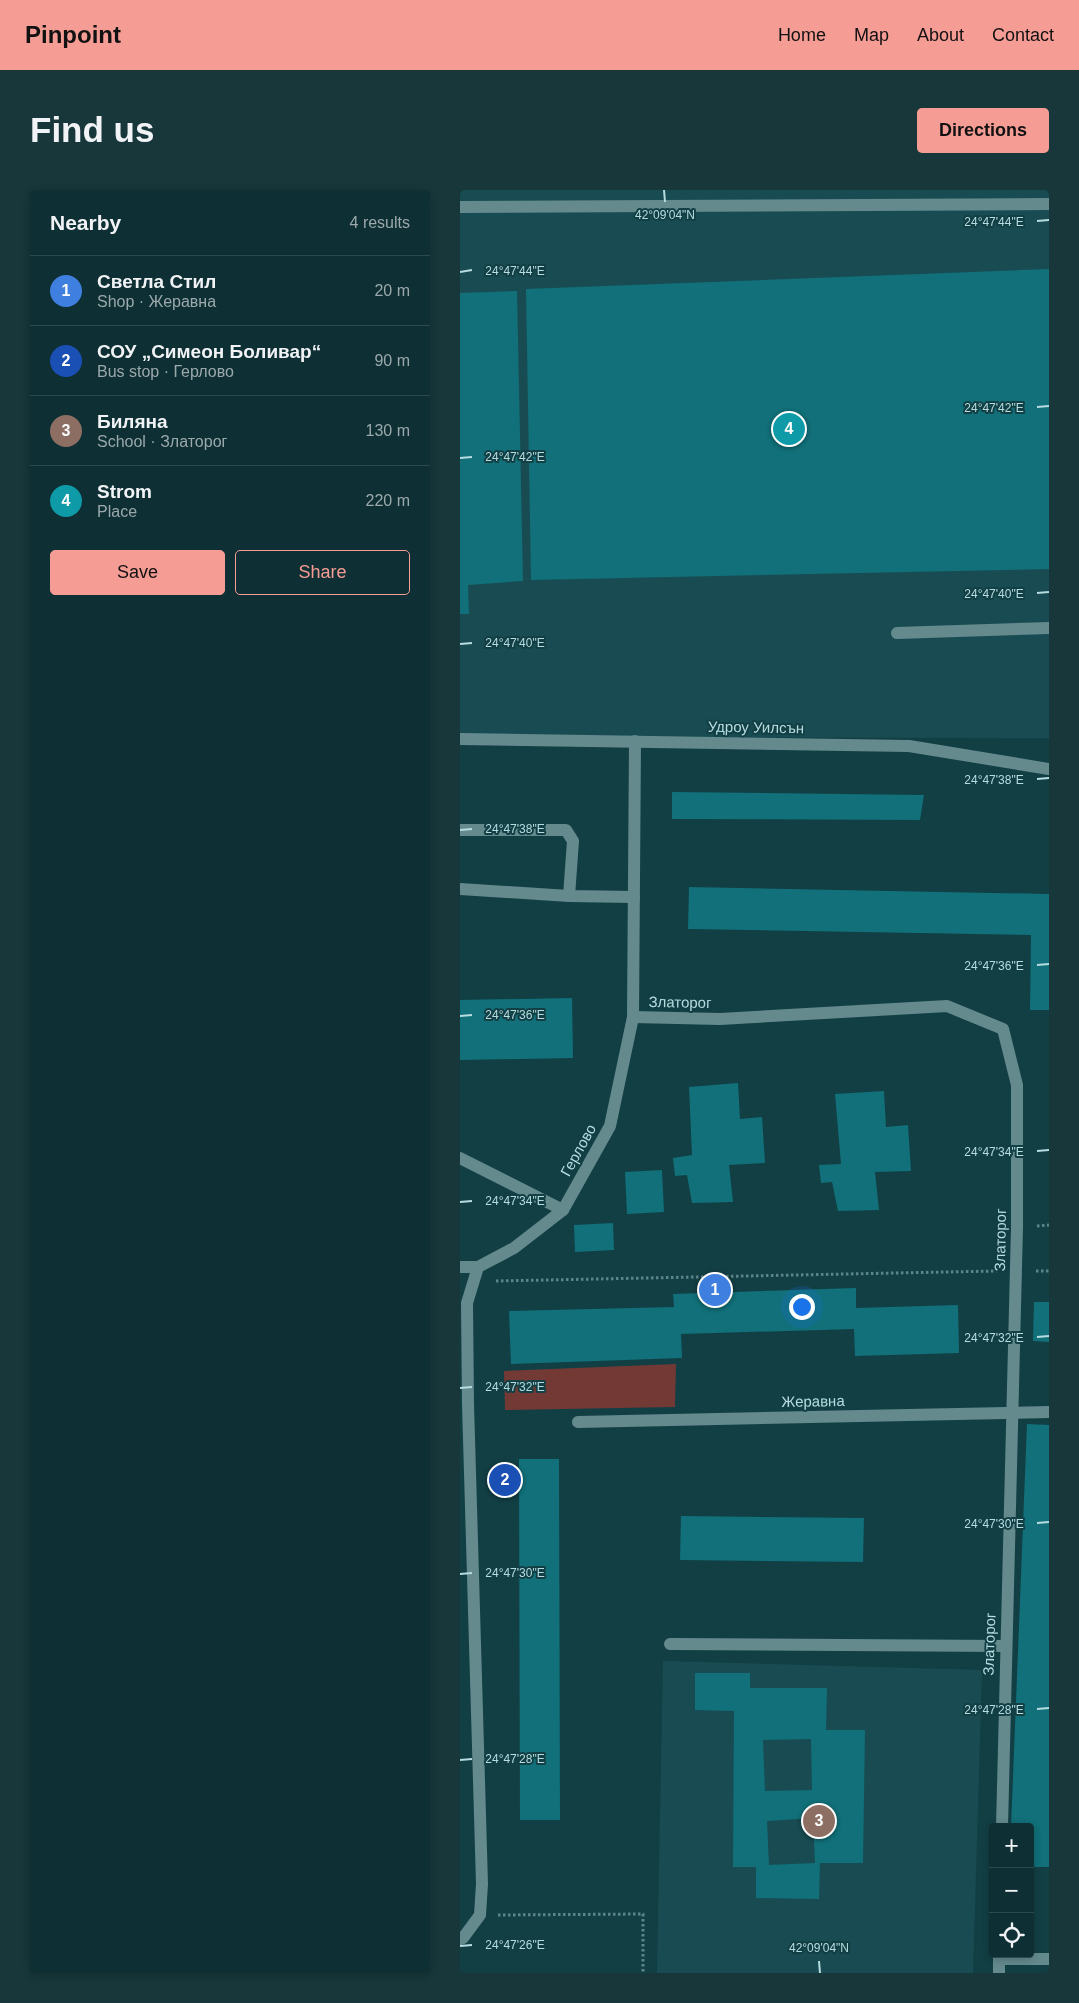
<!DOCTYPE html>
<meta charset="utf-8">
<style>
body{margin:0;font-family:Arial,sans-serif;background:#17373b;color:#f1f3f6}
.controls{position:absolute;right:15px;bottom:15px;display:grid;overflow:hidden;border-radius:5px;box-shadow:0 2px 8px #0003}
.controls button{width:45px;height:45px;display:grid;place-items:center;padding:0;border:0;border-bottom:1px solid #2e4a4e;background:#0e2f33;color:#f1f3f6;font:25px sans-serif}
.you{position:absolute;left:341px;top:1116px;width:18px;height:18px;margin:-12px;border:4px solid #fff;border-radius:50%;background:#1a73e8;box-shadow:0 0 0 8px #1a73e833}
.badge{display:grid;place-items:center;width:32px;height:32px;border-radius:50%;background:#f59c95;color:#fff;font-size:16px;font-weight:700}
.pin{position:absolute;translate:-50% -50%;border:2px solid #fff;box-shadow:0 1px 5px #0006}
.list{margin:0;padding:0;list-style:none}
h2{display:flex;justify-content:space-between;align-items:center;height:65px;margin:0;padding:0 20px;font-size:21px}
h2 small{font-size:16px;font-weight:400;color:#9ba9ac}
.list li{display:grid;grid-template-columns:32px 1fr auto;gap:15px;align-items:center;box-sizing:border-box;height:70px;padding:0 20px;border-top:1px solid #2e4a4e}
.list b{display:block;font-size:19px;white-space:nowrap}
.list p{margin:0;font-size:16px;white-space:nowrap;color:#9ba9ac}
.list em{font-size:16px;font-style:normal;color:#9ba9ac}
.actions{display:flex;gap:10px;padding:15px 20px}
.actions a{flex:1;padding:11px 0;border:1px solid #f59c95;border-radius:5px;text-align:center;font-size:18px;color:#f59c95}
.actions .main{background:#f59c95;color:#111}
.icon{flex:none;width:28px;height:28px;fill:none;stroke:currentColor;stroke-width:2;stroke-linecap:round;stroke-linejoin:round}
.map{position:relative;flex:none;width:589px;height:1783px;overflow:hidden;border-radius:5px}
header{display:flex;align-items:center;gap:30px;box-sizing:border-box;height:70px;padding:0 25px;background:#f59c95;color:#111}
header strong{font-size:24px}
nav{display:flex;gap:28px;margin-inline-start:auto;font-size:18px}
.intro{display:flex;align-items:center;justify-content:space-between;box-sizing:border-box;height:120px;padding:0 30px}
h1{margin:0;font-size:35px}
.button{padding:12px 22px;border-radius:5px;background:#f59c95;color:#111;font-size:18px;font-weight:700}
main{display:flex;gap:30px;padding:0 30px}
aside{flex:1;background:#0e2f33;border-radius:5px;box-shadow:0 2px 8px #0003}
.map>svg:first-child{display:block}
.built{fill:#184c52}
.green{fill:#733935}
.building{fill:#117079;fill-rule:evenodd}
.lines{fill:none;stroke-linecap:round;stroke-linejoin:round}
.path{stroke:#5c858a;stroke-width:3;stroke-dasharray:2.5 2.5;stroke-linecap:butt}
.minor{stroke:#648a8e;stroke-width:12}
.ticks{fill:none;stroke:#b6dce0;stroke-width:2}
.labels{text-anchor:middle;dominant-baseline:central;stroke-width:4;stroke-linejoin:round;paint-order:stroke}
.street-label{font-size:15px;fill:#b6dce0;stroke:#123f44}
.ticks-label{font-size:12px;text-anchor:middle;fill:#b6dce0;stroke:#123f44;stroke-width:4;stroke-linejoin:round;paint-order:stroke}
</style>
<header>
<strong>Pinpoint</strong>
<nav><a>Home</a><a>Map</a><a>About</a><a>Contact</a></nav>
</header>
<div class="intro"><h1>Find us</h1><a class="button">Directions</a></div>
<main>
<aside>
<h2>Nearby<small>4 results</small></h2>
<ul class="list">
<li><span class="badge" style="background:#3f7fe0">1</span><div><b>Светла Стил</b><p>Shop · Жеравна</p></div><em>20 m</em></li>
<li><span class="badge" style="background:#1a4fb4">2</span><div><b>СОУ „Симеон Боливар“</b><p>Bus stop · Герлово</p></div><em>90 m</em></li>
<li><span class="badge" style="background:#8d6e63">3</span><div><b>Биляна</b><p>School · Златорог</p></div><em>130 m</em></li>
<li><span class="badge" style="background:#0f9aa8">4</span><div><b>Strom</b><p>Place</p></div><em>220 m</em></li>
</ul>
<div class="actions"><a class="main">Save</a><a>Share</a></div>
</aside>
<div class="map">
<svg width="589" height="1783" viewBox="0 0 589 1783">
<rect width="100%" height="100%" fill="#123f44"/>
<g class="built">
<path d="M0 0H589V548L0 547Z"/>
<path d="M203 1471 522 1480 513 1783H197Z"/>
</g>
<path class="green" d="M216 1174 215 1217 45 1220 44 1181Z"/>
<g class="building">
<path d="M589 79V379L71 390 66 99Z"/>
<path d="M57 101 63 391 8 395 9 424H0V103Z"/>
<path d="M212 602 464 605 460 630 212 629Z"/>
<path d="M229 697 589 704V820H570L571 745 228 739Z"/>
<path d="M112 808 113 868 0 870V810Z"/>
<path d="M278 893 280 929 302 927 305 973 269 975 273 1012 232 1013 227 985 215 986 213 968 232 965 229 897Z"/>
<path d="M424 901 426 937 448 935 451 981 415 982 419 1020 378 1021 372 992 361 993 359 975 381 974 375 904Z"/>
<path d="M202 980 204 1022 167 1024 165 982Z"/>
<path d="M153 1033 154 1060 115 1062 114 1035Z"/>
<path d="M396 1098V1118L498 1115 499 1163 395 1166 394 1139 221 1144 222 1168 51 1174 49 1121 214 1117 213 1104Z"/>
<path d="M574 1112H589V1152L573 1151Z"/>
<path d="M567 1234 589 1235V1677H570V1637H551Z"/>
<path d="M59 1269H99L100 1630H60Z"/>
<path d="M221 1326 404 1328 403 1372 220 1370Z"/>
<path d="M235 1483H290V1498H367L366 1540H405L403 1673H360L359 1709 296 1708V1677H273L274 1521 235 1520ZM351 1549 352 1600 305 1601 303 1550ZM353 1628 355 1673 309 1675 307 1631Z"/>
</g>
<g class="lines">
<g class="path">
<path d="M577 1036 589 1035"/>
<path d="M576 1081H589"/>
<path d="M36 1091 537 1081"/>
<path d="M38 1725 183 1724V1783"/>
</g>
<g class="minor">
<path d="M0 17 589 14"/>
<path d="M437 443 589 438"/>
<path d="M0 549 449 556 589 579"/>
<path d="M0 640H106L113 651 109 706"/>
<path d="M0 699 109 706 174 707"/>
<path d="M173 827 260 829 487 816 543 839 557 895V1037L542 1637"/>
<path d="M0 968 103 1020"/>
<path d="M0 1077H18"/>
<path d="M118 1232 589 1222"/>
<path d="M210 1454 545 1456"/>
<path d="M0 1749 3 1748 20 1725 22 1694 8 1214 7 1113 18 1077 54 1058 103 1020 150 936 173 827 175 551"/>
<path d="M539 1769H589"/>
<path d="M539 1783V1764"/>
</g>
</g>
<path class="ticks" d="M204 0 205 12M577 31 589 30M0 82 12 80M577 217 589 216M0 268 12 267M577 403 589 402M0 454 12 453M577 589 589 588M0 640 12 639M577 775 589 774M0 826 12 825M577 961 589 960M0 1012 12 1011M577 1147 589 1146M0 1198 12 1197M577 1333 589 1332M0 1384 12 1383M577 1519 589 1518M0 1570 12 1569M0 1756 12 1755M359 1771 360 1783"/>
<g class="labels">
<g class="street-label">
<text transform="translate(296 537) rotate(1)">Удроу Уилсън</text>
<text transform="translate(220 812) rotate(1)">Златорог</text>
<text transform="translate(118 960) rotate(-61)">Герлово</text>
<text transform="translate(540 1050) rotate(-89)">Златорог</text>
<text transform="translate(353 1211) rotate(-1)">Жеравна</text>
<text transform="translate(529 1454) rotate(-88)">Златорог</text>
</g>
</g>
<g class="ticks-label">
<text x="205" y="29">42°09'04"N</text>
<text x="534" y="36">24°47'44"E</text>
<text x="55" y="85">24°47'44"E</text>
<text x="534" y="222">24°47'42"E</text>
<text x="55" y="271">24°47'42"E</text>
<text x="534" y="408">24°47'40"E</text>
<text x="55" y="457">24°47'40"E</text>
<text x="534" y="594">24°47'38"E</text>
<text x="55" y="643">24°47'38"E</text>
<text x="534" y="780">24°47'36"E</text>
<text x="55" y="829">24°47'36"E</text>
<text x="534" y="966">24°47'34"E</text>
<text x="55" y="1015">24°47'34"E</text>
<text x="534" y="1152">24°47'32"E</text>
<text x="55" y="1201">24°47'32"E</text>
<text x="534" y="1338">24°47'30"E</text>
<text x="55" y="1387">24°47'30"E</text>
<text x="534" y="1524">24°47'28"E</text>
<text x="55" y="1573">24°47'28"E</text>
<text x="55" y="1759">24°47'26"E</text>
<text x="359" y="1762">42°09'04"N</text>
</g>
</svg>
<div class="controls">
<button>+</button>
<button>−</button>
<button><svg class="icon" aria-label="locate" viewBox="0 0 24 24"><circle cx="12" cy="12" r="6"/><path d="M12 2v4M12 18v4M2 12h4M18 12h4"/></svg></button>
</div>
<div class="you"></div>
<div class="pin badge" style="left:255px;top:1100px;background:#3f7fe0">1</div>
<div class="pin badge" style="left:45px;top:1290px;background:#1a4fb4">2</div>
<div class="pin badge" style="left:359px;top:1631px;background:#8d6e63">3</div>
<div class="pin badge" style="left:329px;top:239px;background:#0f9aa8">4</div>
</div>
</main>
